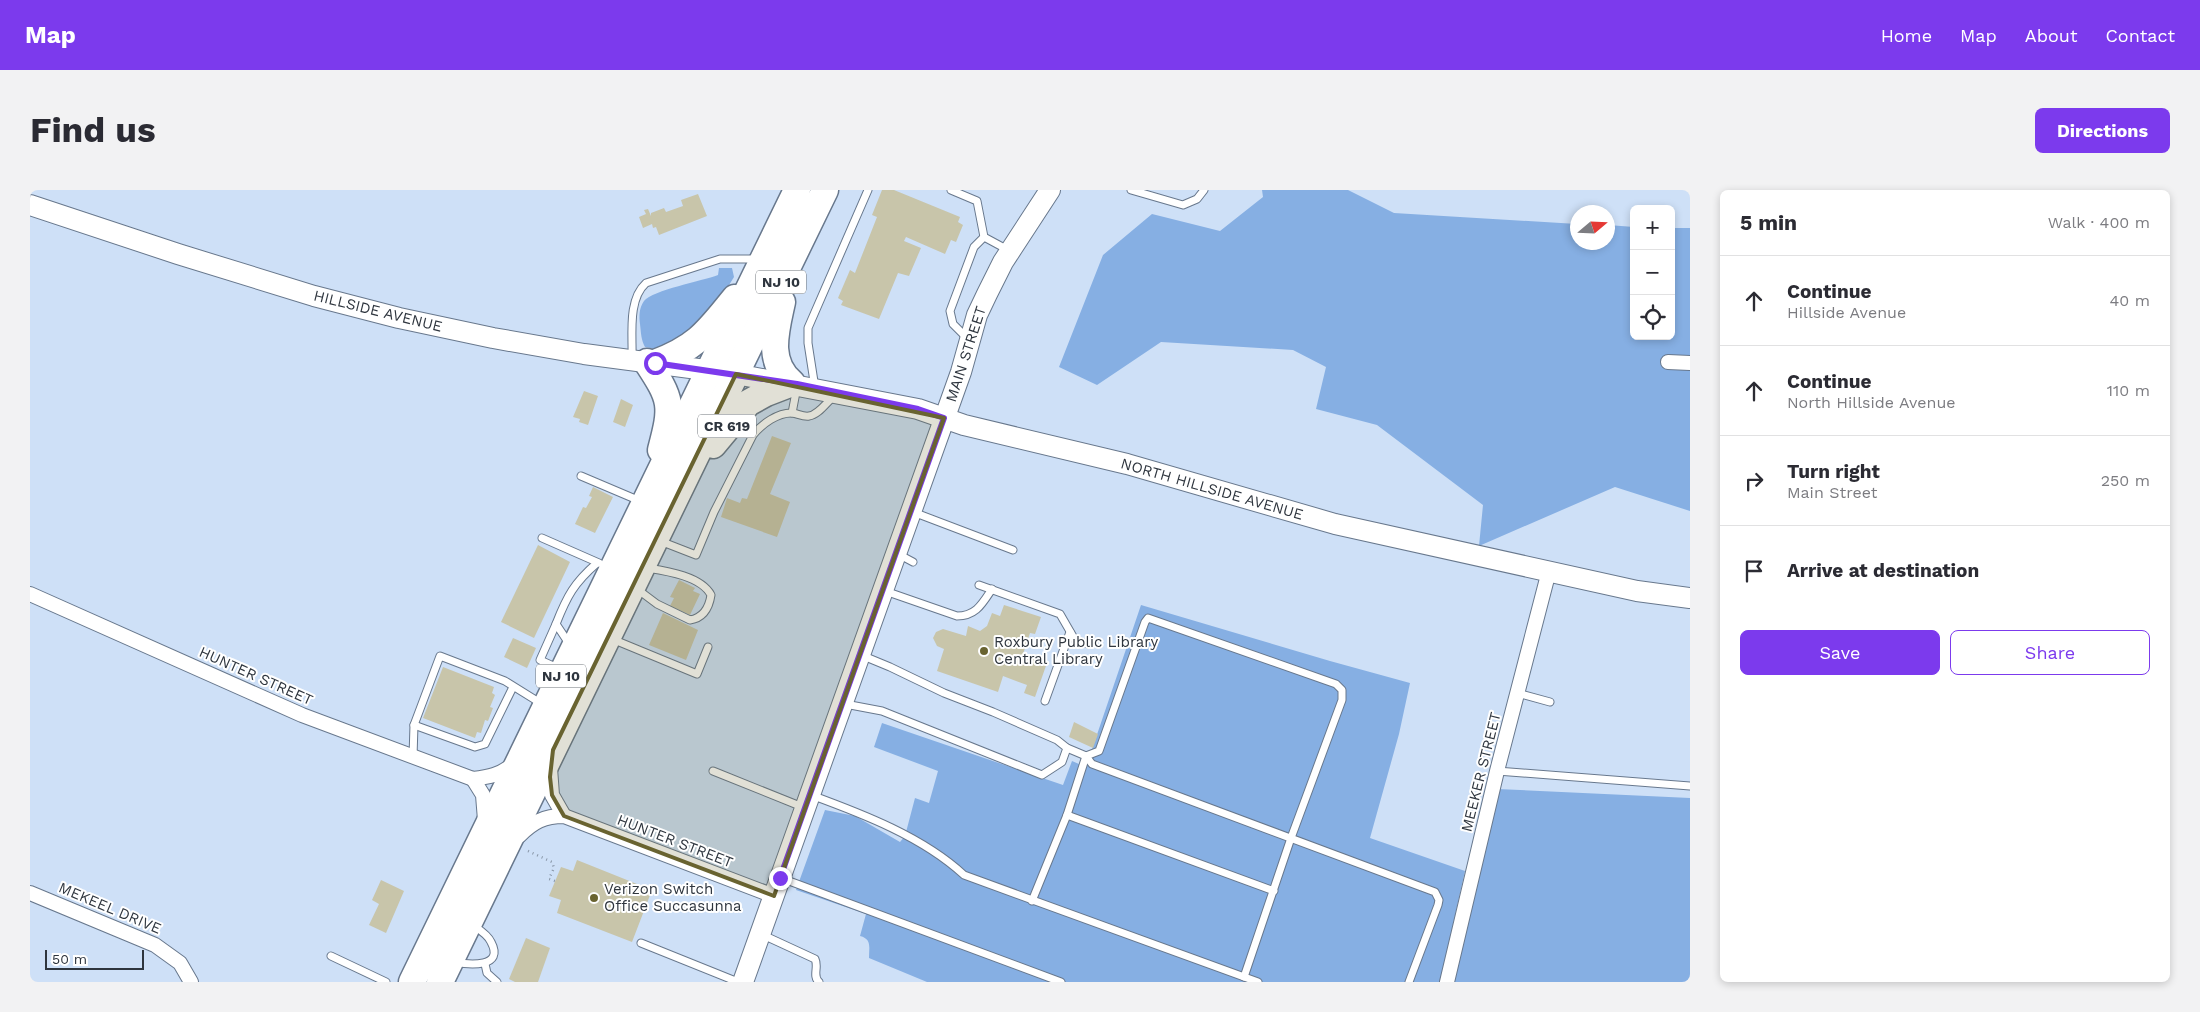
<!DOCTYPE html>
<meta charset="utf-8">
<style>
body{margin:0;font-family:"Work Sans",sans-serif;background:#f2f2f3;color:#2b2b33}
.controls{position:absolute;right:15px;top:15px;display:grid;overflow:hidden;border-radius:8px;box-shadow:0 2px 8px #0003}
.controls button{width:45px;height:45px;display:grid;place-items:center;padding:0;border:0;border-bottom:1px solid #e1e1e2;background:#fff;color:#2b2b33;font:25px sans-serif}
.compass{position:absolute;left:1540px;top:15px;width:45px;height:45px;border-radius:50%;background:#fff;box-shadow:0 2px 8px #0003;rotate:71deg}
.scale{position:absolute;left:15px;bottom:12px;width:99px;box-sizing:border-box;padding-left:5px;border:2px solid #2e353e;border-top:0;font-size:14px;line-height:18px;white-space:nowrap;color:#2e353e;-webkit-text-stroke:4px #fff;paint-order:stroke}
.stop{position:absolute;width:15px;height:15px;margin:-11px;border:4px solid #7c3aed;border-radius:50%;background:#fff}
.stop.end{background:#7c3aed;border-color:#fff;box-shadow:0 1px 5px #0008}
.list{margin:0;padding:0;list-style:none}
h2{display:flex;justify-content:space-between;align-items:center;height:65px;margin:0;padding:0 20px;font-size:21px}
h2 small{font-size:16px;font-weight:400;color:#7c7c81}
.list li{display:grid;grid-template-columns:32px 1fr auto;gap:15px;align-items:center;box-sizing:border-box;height:90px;padding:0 20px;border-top:1px solid #e1e1e2}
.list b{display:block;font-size:19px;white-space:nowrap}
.list p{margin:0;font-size:16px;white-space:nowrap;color:#7c7c81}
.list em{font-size:16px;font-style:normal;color:#7c7c81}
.actions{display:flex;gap:10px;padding:15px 20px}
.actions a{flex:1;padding:11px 0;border:1px solid #7c3aed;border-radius:8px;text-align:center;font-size:18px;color:#7c3aed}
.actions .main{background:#7c3aed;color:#fff}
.icon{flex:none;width:28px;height:28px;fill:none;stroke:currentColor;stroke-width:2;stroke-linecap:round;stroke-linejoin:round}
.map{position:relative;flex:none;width:1660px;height:792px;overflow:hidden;border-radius:8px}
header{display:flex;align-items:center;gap:30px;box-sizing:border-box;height:70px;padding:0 25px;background:#7c3aed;color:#fff}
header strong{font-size:24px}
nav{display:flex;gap:28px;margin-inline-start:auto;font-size:18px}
.intro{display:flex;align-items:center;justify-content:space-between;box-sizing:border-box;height:120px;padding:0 30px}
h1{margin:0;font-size:35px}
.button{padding:12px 22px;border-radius:8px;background:#7c3aed;color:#fff;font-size:18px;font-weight:700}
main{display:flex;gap:30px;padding:0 30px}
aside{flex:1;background:#fff;border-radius:8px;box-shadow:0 2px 8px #0003}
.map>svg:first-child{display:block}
.green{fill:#86afe3}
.building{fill:#c8c5aa}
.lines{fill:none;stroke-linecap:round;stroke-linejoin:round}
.lane-casing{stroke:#68788d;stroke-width:9}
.street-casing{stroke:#68788d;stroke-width:16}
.secondary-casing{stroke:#68788d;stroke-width:22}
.highway-casing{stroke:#68788d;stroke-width:29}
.path{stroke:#8997a8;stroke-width:2.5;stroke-dasharray:1 4;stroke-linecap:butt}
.lane{stroke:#fff;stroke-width:7}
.street{stroke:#fff;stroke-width:14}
.secondary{stroke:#fff;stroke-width:20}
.highway{stroke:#fff;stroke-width:26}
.route{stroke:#7c3aed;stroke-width:6}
.marked{fill:#696330;fill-opacity:0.2;stroke:#696330;stroke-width:4;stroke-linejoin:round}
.poi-dot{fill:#696330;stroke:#fff;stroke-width:2}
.labels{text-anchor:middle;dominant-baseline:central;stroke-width:4;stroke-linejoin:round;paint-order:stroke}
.shield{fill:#fff;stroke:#6d7278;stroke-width:1}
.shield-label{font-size:14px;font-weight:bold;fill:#2e353e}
.street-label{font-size:15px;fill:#2e353e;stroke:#fff}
.poi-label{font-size:15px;fill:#2e353e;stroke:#fff;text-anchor:start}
</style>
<header>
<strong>Map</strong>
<nav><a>Home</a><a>Map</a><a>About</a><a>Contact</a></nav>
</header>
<div class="intro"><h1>Find us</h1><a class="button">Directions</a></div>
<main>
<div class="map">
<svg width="1660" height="792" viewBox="0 0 1660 792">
<rect width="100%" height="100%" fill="#cee0f7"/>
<g class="green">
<path d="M1232 0H1318L1364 23 1547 34 1548 52H1578V35L1604 37V146H1641V38H1660V321L1585 297 1449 356 1453 315 1347 235 1286 219 1296 177 1263 160 1131 152 1067 195 1029 177 1073 65 1122 24 1190 41 1233 7Z"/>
<path d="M689 78H702L704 87 680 126 632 160 615 157C611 150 611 142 610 134 609 126 609 118 614 111 623 100 672 91 688 85Z"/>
<path d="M1111 415 1300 471 1380 493 1369 544 1340 648 1435 681 1410 792H897L839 768C839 757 842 749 830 746L836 724 766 700 795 620 825 626 870 652 875 646 885 608 899 613 908 581 844 557 852 533 1033 595 1042 571 1056 577Z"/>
<path d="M1467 599 1660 608V792H1424Z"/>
</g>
<g class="building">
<path d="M852 0H864L930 27 928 32 933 35 926 52 921 50 915 64 876 47 874 51 891 58 879 86 868 83 849 129 811 115 813 111 808 108 820 80 825 83 847 27 842 25Z"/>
<path d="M668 4 677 26 629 45 626 37 623 38 622 34 613 38 609 27 616 24 614 20 618 19 621 26V23L634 18 636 22 653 16 651 10Z"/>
<path d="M554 201 568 206 558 235 549 232 550 229 543 227Z"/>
<path d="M591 209 603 215 595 237 583 232Z"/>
<path d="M742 246 761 253 740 304 760 312 747 347 691 327 697 308 710 313 712 308 717 309Z"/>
<path d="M563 297 583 307 565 343 545 334 553 317 556 318 562 307 559 306Z"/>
<path d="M508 355 540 372 504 448 471 432Z"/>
<path d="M649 390 665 398 663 401 670 404 660 425 640 416 644 408 640 407Z"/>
<path d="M974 415 1011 427 1005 444 1000 443 993 464 1017 473 1005 507 994 503 997 495 973 486 968 502 907 481 914 459 907 456 903 448 906 442 913 439 936 446 938 436 950 441 957 436 962 423 970 426Z"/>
<path d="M633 423 668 440 656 470 619 455Z"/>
<path d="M483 448 506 458 497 478 474 467Z"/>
<path d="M413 477 464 497 462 503 465 505 460 517 463 518 458 531 455 530 451 543 447 542 445 548 393 528Z"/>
<path d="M1044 532 1068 544 1063 558 1039 547Z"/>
<path d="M547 670 622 700 602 752 527 723 531 710 519 706 531 677 543 681Z"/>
<path d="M351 690 374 701 356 743 339 735 349 714 342 710Z"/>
<path d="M496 748 520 758 508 792H485L479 789Z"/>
</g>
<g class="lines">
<defs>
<g id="lane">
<path d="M921 0 947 11 954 47 980 61"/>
<path d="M1101 0 1153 15 1167 9 1174 0"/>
<path d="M938 149 923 134 920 121 944 57 954 47"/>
<path d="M602 170C603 146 597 110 616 93L690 69H728"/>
<path d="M785 198 778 153V138L838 0"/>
<path d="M762 223 767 197"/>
<path d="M551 286 610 311"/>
<path d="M883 322 983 360"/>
<path d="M512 348 569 373"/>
<path d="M630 351 666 365 684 322 723 245C732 234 748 222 763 223 768 224 774 227 779 226 788 225 796 213 803 207"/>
<path d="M868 364 883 372"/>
<path d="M949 395 1030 424 1045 450 1058 454"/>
<path d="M607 399 627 414 660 430C673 428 679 418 681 405 671 386 636 381 617 378"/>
<path d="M855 401 927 426C946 426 952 414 962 399"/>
<path d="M526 434 510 470 530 479"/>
<path d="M582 449 667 484 678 457"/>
<path d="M540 455 526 434C537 406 544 393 567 373"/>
<path d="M1487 503 1520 512"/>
<path d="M1015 511 1040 442"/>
<path d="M815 514 852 521 1012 585 1032 572 1037 558 1027 550 963 522 914 503 860 477 831 465"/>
<path d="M384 535 445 557 455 554 483 497"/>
<path d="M1037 558 1056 566 1062 574 1405 702 1409 710 1408 715 1379 792"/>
<path d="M383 567 384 535 410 466 475 491 512 514"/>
<path d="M683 581 775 618"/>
<path d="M1467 581 1660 596"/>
<path d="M781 605C833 624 893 647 934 685L1228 792"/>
<path d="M1037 625 1244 701"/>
<path d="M751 688 1031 792"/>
<path d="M1002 711 1037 625 1056 566 1069 561 1115 432 1118 428 1306 494 1312 500V510L1261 648 1214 787"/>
<path d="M733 745 785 769C789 777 782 786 789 792"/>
<path d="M611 753 708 792"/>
<path d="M301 766 356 792"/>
<path d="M425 772C439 775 475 778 461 752 458 745 450 740 444 736"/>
<path d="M455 774 457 783 467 792"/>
</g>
<g id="street">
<path d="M1638 172 1660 173"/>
<path d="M0 404 272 525 443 589C458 587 471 585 483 574"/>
<path d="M520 578 522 605 534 626"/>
<path d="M443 589 453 605 455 630"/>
<path d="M489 646C503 632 514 626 534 626L744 706"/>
<path d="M0 703 125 755 150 773 161 792"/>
<path d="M1417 792 1467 581 1519 381"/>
</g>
<g id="secondary">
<path d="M0 15 148 64 284 106 369 128 463 148 554 164 706 184 888 219 934 235 1097 274 1305 334 1607 401 1660 408"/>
<path d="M713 792 931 182 947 125 957 104 973 72 1020 0"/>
</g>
<g id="highway">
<path d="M617 172C642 210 643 215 631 260"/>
<path d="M625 173C668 157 678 141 705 108"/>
<path d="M683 255 718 213 736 203 762 193C736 172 746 140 752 112"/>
<path d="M382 792 767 0"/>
<path d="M410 792 795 0"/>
</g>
</defs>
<use href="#lane" class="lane-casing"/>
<use href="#street" class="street-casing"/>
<use href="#secondary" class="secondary-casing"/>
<use href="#highway" class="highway-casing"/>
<path class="path" d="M498 661 522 672 524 678 519 689 525 691"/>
<use href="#lane" class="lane"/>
<use href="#street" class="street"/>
<use href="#secondary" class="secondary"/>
<use href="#highway" class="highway"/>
</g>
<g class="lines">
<path class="route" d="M625 173 767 194 888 219 914 228 750 688"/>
</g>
<path class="marked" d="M706 184 914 228 744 706 534 626 522 605 520 587 523 560Z"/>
<g class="poi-dot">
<circle cx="954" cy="461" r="5"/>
<circle cx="564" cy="708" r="5"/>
</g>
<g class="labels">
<g class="shield">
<rect x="726" y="80.5" width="50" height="23" rx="4"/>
<rect x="668" y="224.5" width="58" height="23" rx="4"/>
<rect x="506" y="474.5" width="50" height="23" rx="4"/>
</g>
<g class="shield-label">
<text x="751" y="92">NJ 10</text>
<text x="697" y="236">CR 619</text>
<text x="531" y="486">NJ 10</text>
</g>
<g class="street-label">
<text transform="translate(348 121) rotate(14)">HILLSIDE AVENUE</text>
<text transform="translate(936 164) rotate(-72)">MAIN STREET</text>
<text transform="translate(1182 299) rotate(16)">NORTH HILLSIDE AVENUE</text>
<text transform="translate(226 486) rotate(24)">HUNTER STREET</text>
<text transform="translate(1451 582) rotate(-76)">MEEKER STREET</text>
<text transform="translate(645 651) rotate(21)">HUNTER STREET</text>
<text transform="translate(80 718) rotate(23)">MEKEEL DRIVE</text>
</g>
<g class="poi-label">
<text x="964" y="452">Roxbury Public Library<tspan x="964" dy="17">Central Library</tspan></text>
<text x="574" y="699">Verizon Switch<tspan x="574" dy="17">Office Succasunna</tspan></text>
</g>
</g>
</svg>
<div class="controls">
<button>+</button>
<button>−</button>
<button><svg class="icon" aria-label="locate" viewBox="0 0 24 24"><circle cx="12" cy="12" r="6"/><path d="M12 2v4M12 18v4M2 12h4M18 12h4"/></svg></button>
</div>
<svg class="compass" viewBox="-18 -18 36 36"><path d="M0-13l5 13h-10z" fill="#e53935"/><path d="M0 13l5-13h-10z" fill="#7c7c81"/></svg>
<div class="scale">50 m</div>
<div class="stop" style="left:625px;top:173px"></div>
<div class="stop end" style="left:750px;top:688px"></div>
</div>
<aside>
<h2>5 min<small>Walk · 400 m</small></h2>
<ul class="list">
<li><svg class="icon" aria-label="ahead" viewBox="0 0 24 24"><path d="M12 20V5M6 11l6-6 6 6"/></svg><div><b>Continue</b><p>Hillside Avenue</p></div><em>40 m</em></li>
<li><svg class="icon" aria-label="ahead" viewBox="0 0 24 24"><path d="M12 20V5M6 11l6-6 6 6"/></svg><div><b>Continue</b><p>North Hillside Avenue</p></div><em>110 m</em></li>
<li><svg class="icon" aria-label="right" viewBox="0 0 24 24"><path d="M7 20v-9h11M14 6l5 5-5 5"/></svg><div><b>Turn right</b><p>Main Street</p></div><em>250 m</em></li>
<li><svg class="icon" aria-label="arrive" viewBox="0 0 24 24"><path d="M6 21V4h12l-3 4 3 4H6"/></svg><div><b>Arrive at destination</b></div></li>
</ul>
<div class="actions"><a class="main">Save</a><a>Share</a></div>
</aside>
</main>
